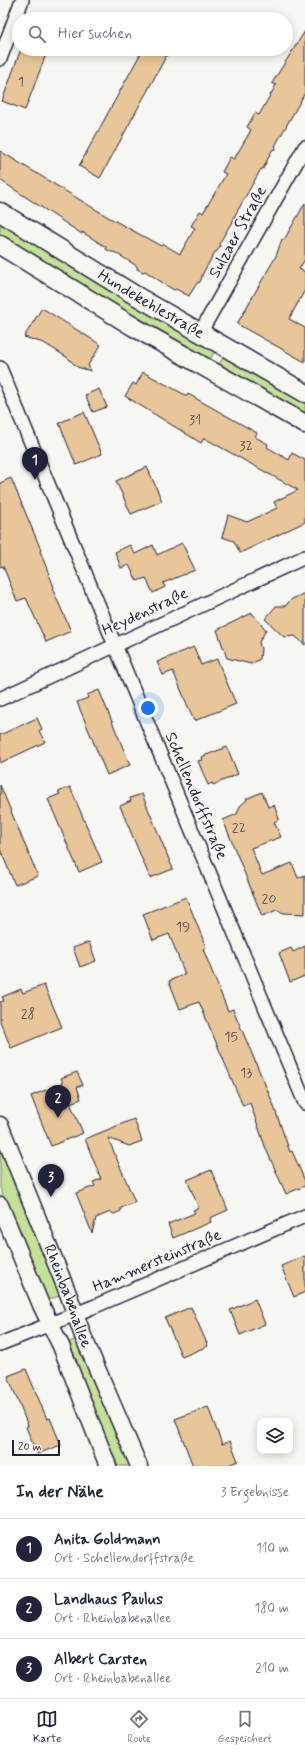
<!DOCTYPE html>
<html lang="de">
<meta charset="utf-8">
<style>
body{margin:0;font-family:Mynerve,sans-serif;background:#f6f6f7;color:#1f2937}
.controls{position:absolute;right:12px;bottom:12px;display:grid;overflow:hidden;border-radius:8px;box-shadow:0 2px 10px #0003}
.controls button{width:36px;height:36px;display:grid;place-items:center;padding:0;border:0;border-bottom:1px solid #e0e1e3;background:#fff;color:#1f2937;font:20px sans-serif}
.scale{position:absolute;left:12px;bottom:10px;width:48px;box-sizing:border-box;padding-left:4px;border:2px solid #22223b;border-top:0;font-size:11px;line-height:14px;white-space:nowrap;color:#22223b;-webkit-text-stroke:3px #f6f6f2;paint-order:stroke}
.you{position:absolute;left:148px;top:708px;width:14px;height:14px;margin:-10px;border:3px solid #fff;border-radius:50%;background:#1a73e8;box-shadow:0 0 0 6px #1a73e833}
.badge{display:grid;place-items:center;width:26px;height:26px;border-radius:50%;background:#22223b;color:#fff;font-size:13px;font-weight:700}
.pin{position:absolute;translate:-50% -33px;filter:drop-shadow(0 1px 2px #0008)}
.pin::after{content:'';position:absolute;top:21px;width:14px;height:12px;background:inherit;clip-path:polygon(0 0,100% 0,50% 100%)}
.list{margin:0;padding:0;list-style:none}
h2{display:flex;justify-content:space-between;align-items:center;height:52px;margin:0;padding:0 16px;font-size:17px}
h2 small{font-size:13px;font-weight:400;color:#747a83}
.list li{display:grid;grid-template-columns:26px 1fr auto;gap:12px;align-items:center;box-sizing:border-box;height:60px;padding:0 16px;border-top:1px solid #e0e1e3}
.list b{display:block;font-size:15px;white-space:nowrap}
.list p{margin:0;font-size:13px;white-space:nowrap;color:#747a83}
.list em{font-size:13px;font-style:normal;color:#747a83}
.icon{flex:none;width:22px;height:22px;fill:none;stroke:currentColor;stroke-width:2;stroke-linecap:round;stroke-linejoin:round}
.map{position:relative;flex:none;width:305px;height:1466px;overflow:hidden}
.search{position:absolute;background:#fff;box-shadow:0 2px 10px #0003;left:12px;right:12px;top:12px;height:44px;display:flex;align-items:center;gap:10px;box-sizing:border-box;padding:0 14px;border-radius:22px;color:#747a83;font-size:15px}
.sheet{height:232px;background:#fff}
nav{display:flex;justify-content:space-around;align-items:center;box-sizing:border-box;height:56px;border-top:1px solid #e0e1e3;background:#fff;font-size:11px;color:#747a83}
nav a{display:grid;justify-items:center;gap:2px}
nav .on{color:#22223b}
.map>svg:first-child{display:block}
.green{fill:#c5e097;stroke:#748169}
.building{fill:#e9c69a;stroke:#22223b}
.lines{fill:none;stroke-linecap:round;stroke-linejoin:round}
.minor-casing{stroke:#22223b;stroke-width:16}
.tertiary-casing{stroke:#22223b;stroke-width:19}
.secondary-casing{stroke:#22223b;stroke-width:21}
.minor{stroke:#f6f6f2;stroke-width:13}
.tertiary{stroke:#f6f6f2;stroke-width:16}
.secondary{stroke:#f6f6f2;stroke-width:18}
.labels{text-anchor:middle;dominant-baseline:central;stroke-width:3.5;stroke-linejoin:round;paint-order:stroke}
.number-label{font-size:14px;fill:#544b53}
.street-label{font-size:16px;fill:#22223b;stroke:#f6f6f2}
</style>
<div class="map">
<svg width="305" height="1466" viewBox="0 0 305 1466">
<rect width="100%" height="100%" fill="#f6f6f2"/>
<filter id="ink" filterUnits="userSpaceOnUse"><feTurbulence type="fractalNoise" baseFrequency=".025" numOctaves="2"/><feDisplacementMap in="SourceGraphic" scale="8" xChannelSelector="R" yChannelSelector="G"/><feConvolveMatrix kernelMatrix="1 2 1 2 8 2 1 2 1" color-interpolation-filters="sRGB"/></filter>
<g filter="url(#ink)">
<g class="green">
<path d="M0 222 215 351 209 361 93 293 0 236Z"/>
<path d="M224 356 305 402V415L218 366Z"/>
<path d="M0 1141 61 1295 46 1301 0 1188Z"/>
<path d="M79 1338 131 1466H116L65 1344Z"/>
</g>
<g class="building">
<path d="M305 31V93L276 144 275 149 272 150 263 169H261L234 217 232 224 230 225 219 244 220 246 217 251 215 252 202 275V277L200 282 197 283 189 296 176 289 174 290 169 287 145 271 143 272 137 269V266L114 252H111L106 249V247L82 232V234L0 180V151L108 217 161 246 163 244 180 254 195 228 191 226 200 211 203 213 226 174 222 172 230 157 234 159 251 130 247 127 255 113 259 115 276 85 272 83Z"/>
<path d="M21 49H48L25 110 2 101Z"/>
<path d="M143 49H170L100 178 79 166Z"/>
<path d="M305 203V259L299 269 305 272V290L289 319 305 328V362L237 324 276 256 282 239 284 240Z"/>
<path d="M42 308 101 345 88 365 91 371 77 367 68 358 44 343 24 337Z"/>
<path d="M143 372 187 396 188 394 257 433 255 437 268 444 267 447 289 460 292 453 305 460V522L240 553 234 541 222 537 228 515 247 522 277 508 274 502 298 490 204 438 201 443 125 396 133 383 136 385Z"/>
<path d="M99 389 107 407 93 412 85 395Z"/>
<path d="M84 412 102 454 76 465 59 423Z"/>
<path d="M147 467 162 501 131 514 116 481Z"/>
<path d="M11 478 41 550 40 551 54 587 52 588 71 631 46 642 26 598 17 601 3 566 0 567V483Z"/>
<path d="M182 543 195 570 163 583 165 587 153 593 146 578 137 581 129 565 121 568 115 552 130 545 135 554 153 545 157 555Z"/>
<path d="M305 593V645L295 636 284 637 265 619 276 606H285L292 599Z"/>
<path d="M252 613 266 630 259 642 261 649 260 659 251 664 227 658 217 630Z"/>
<path d="M194 647 201 665 217 659 236 704 194 721 173 671 163 675 157 662Z"/>
<path d="M99 690 130 765 107 775 77 702 88 698 87 695Z"/>
<path d="M37 718 42 729 39 731 45 742 0 763V735Z"/>
<path d="M227 747 238 774 213 785 212 783 208 785 198 761 202 760 201 757Z"/>
<path d="M0 785 38 876 15 885 0 849Z"/>
<path d="M70 787 102 862 79 872 48 799 60 794 58 792Z"/>
<path d="M262 792 268 807 274 805 279 819 274 822 281 837 251 848 262 875 292 863 298 878 305 875V914L284 913 277 910 262 916 223 820 237 814 240 806 247 800 246 799Z"/>
<path d="M142 794 173 869 150 878 120 806 131 801 130 798Z"/>
<path d="M186 897 206 947 203 949 228 1011 233 1009 272 1101 290 1152 292 1151 305 1181V1186L286 1194 266 1149 250 1103 243 1106 199 1002 180 1009 169 981 185 974 169 934 153 940 143 914Z"/>
<path d="M89 942 96 961 80 967 73 948Z"/>
<path d="M305 946V976L290 982 279 953 291 948 293 952Z"/>
<path d="M44 985 62 1027 11 1048 0 1021V1002L4 1001 2 997 21 989 23 993Z"/>
<path d="M77 1072 83 1085 77 1087 81 1099 70 1103 83 1133 51 1146 31 1096 63 1083 61 1078Z"/>
<path d="M134 1119 142 1141 129 1146 108 1138 135 1202 121 1208V1211L114 1214 110 1212 96 1218 92 1233 76 1193 95 1186 93 1182 101 1179 85 1139Z"/>
<path d="M211 1170 228 1210 210 1218 211 1222 173 1238 168 1224 195 1213 193 1210 199 1208 187 1180Z"/>
<path d="M305 1256V1292L294 1297 281 1266Z"/>
<path d="M255 1299 265 1324 240 1335 230 1310Z"/>
<path d="M191 1307 208 1346 182 1357 165 1318Z"/>
<path d="M26 1369 47 1419 50 1418 61 1445 37 1454 26 1427 28 1426 8 1376Z"/>
<path d="M208 1407 222 1444 230 1441 238 1461 226 1466H193L175 1419Z"/>
</g>
<g class="lines">
<defs>
<g id="minor">
<path d="M0 59 22 0"/>
<path d="M200 333 305 147"/>
<path d="M0 368 305 1103"/>
<path d="M0 699 305 557"/>
<path d="M0 1344 93 1307 305 1216"/>
</g>
<g id="tertiary">
<path id="s1" d="M0 1125 69 1296 83 1336 139 1466"/>
<path d="M0 1205 41 1305 61 1346 108 1466"/>
</g>
<g id="secondary">
<path id="s2" d="M0 212 133 294 305 393"/>
<path d="M0 245 134 327 305 424"/>
</g>
</defs>
<use href="#minor" class="minor-casing"/>
<use href="#tertiary" class="tertiary-casing"/>
<use href="#secondary" class="secondary-casing"/>
<use href="#minor" class="minor"/>
<use href="#tertiary" class="tertiary"/>
<use href="#secondary" class="secondary"/>
</g>
</g>
<g class="labels">
<g class="number-label">
<text x="21" y="82">1</text>
<text x="195" y="420">31</text>
<text x="246" y="446">32</text>
<text x="239" y="828">22</text>
<text x="269" y="899">20</text>
<text x="183" y="927">19</text>
<text x="28" y="1014">28</text>
<text x="231" y="1037">15</text>
<text x="246" y="1073">13</text>
</g>
<g class="street-label">
<text transform="translate(238 232) rotate(-61)">Sulzaer Straße</text>
<text stroke="none"><textPath href="#s2" startOffset="177">Hundekehlestraße</textPath></text>
<text transform="translate(145 612) rotate(-25)">Heydenstraße</text>
<text transform="translate(196 796) rotate(67)">Schellendorffstraße</text>
<text transform="translate(157 1261) rotate(-23)">Hammersteinstraße</text>
<text stroke="none"><textPath href="#s1" startOffset="184">Rheinbabenallee</textPath></text>
</g>
</g>
</svg>
<div class="controls">
<button><svg class="icon" aria-label="layers" viewBox="0 0 24 24"><path d="M12 4l9 5-9 5-9-5zM3 14l9 5 9-5"/></svg></button>
</div>
<div class="scale">20 m</div>
<div class="you"></div>
<div class="pin badge" style="left:35px;top:480px">1</div>
<div class="pin badge" style="left:58px;top:1118px">2</div>
<div class="pin badge" style="left:51px;top:1197px">3</div>
<div class="search"><svg class="icon" aria-label="search" viewBox="0 0 24 24"><circle cx="10" cy="10" r="6"/><path d="M15 15l6 6"/></svg>Hier suchen</div>
</div>
<section class="sheet">
<h2>In der Nähe<small>3 Ergebnisse</small></h2>
<ul class="list">
<li><span class="badge">1</span><div><b>Anita Goldmann</b><p>Ort · Schellendorffstraße</p></div><em>110 m</em></li>
<li><span class="badge">2</span><div><b>Landhaus Paulus</b><p>Ort · Rheinbabenallee</p></div><em>180 m</em></li>
<li><span class="badge">3</span><div><b>Albert Carsten</b><p>Ort · Rheinbabenallee</p></div><em>210 m</em></li>
</ul>
</section>
<nav>
<a class="on"><svg class="icon" aria-label="map" viewBox="0 0 24 24"><path d="M3 6l6-2 6 2 6-2v14l-6 2-6-2-6 2zM9 4v14M15 6v14"/></svg>Karte</a>
<a><svg class="icon" aria-label="directions" viewBox="0 0 24 24"><path d="M12 3l9 9-9 9-9-9zM9 14v-3h6M13 9l2 2-2 2"/></svg>Route</a>
<a><svg class="icon" aria-label="saved" viewBox="0 0 24 24"><path d="M7 4h10v16l-5-4-5 4z"/></svg>Gespeichert</a>
</nav>
